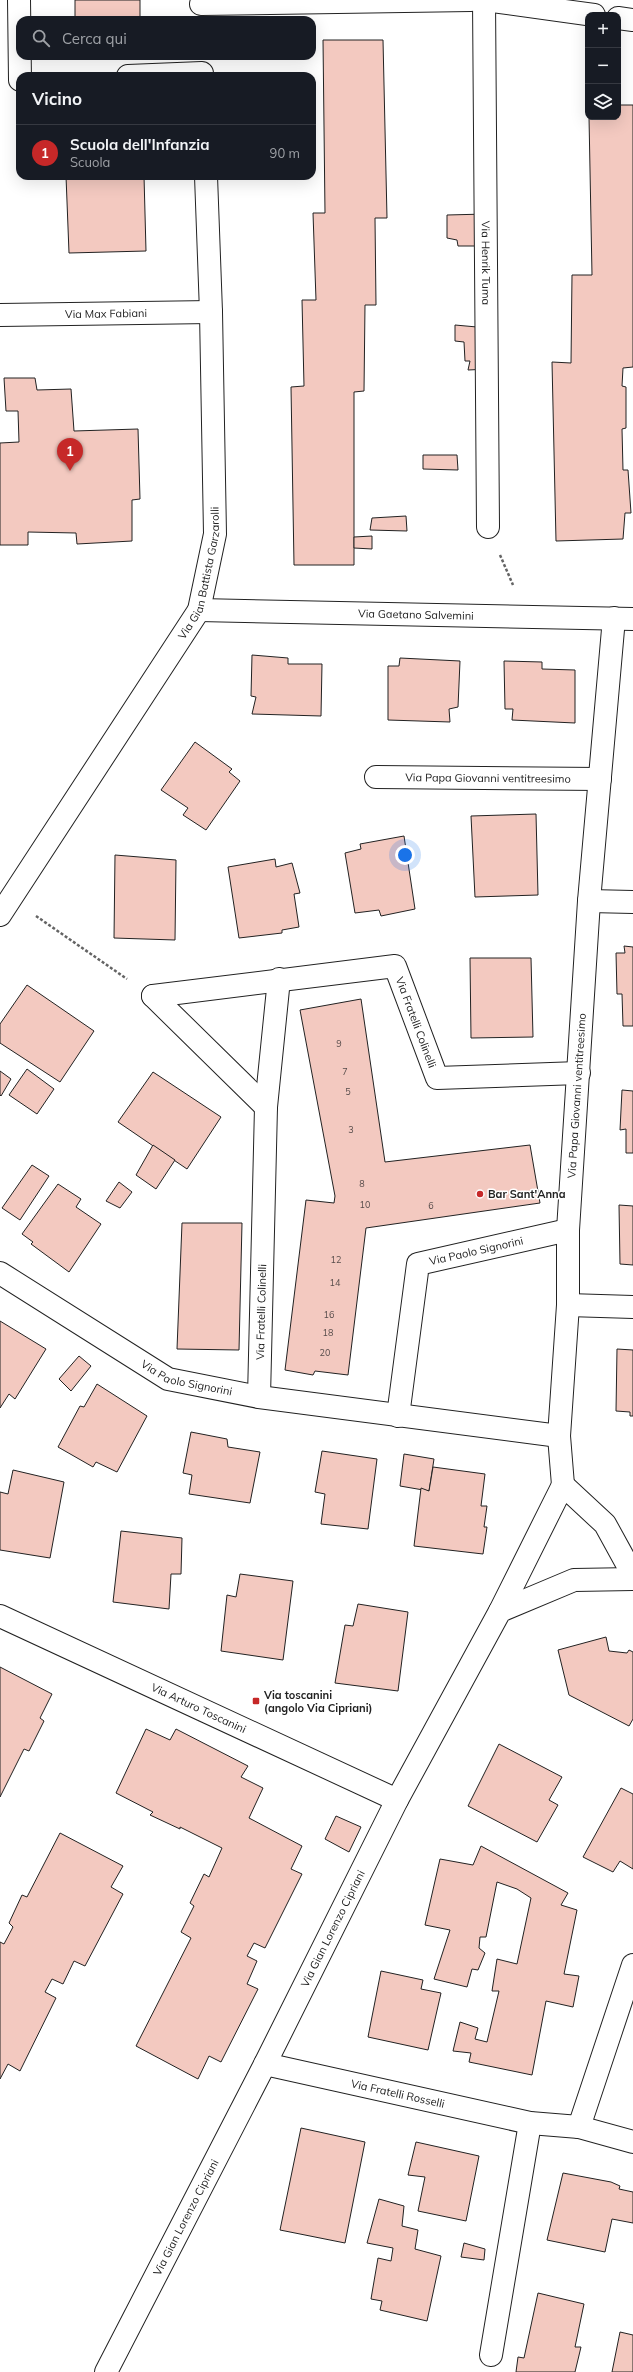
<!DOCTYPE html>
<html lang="it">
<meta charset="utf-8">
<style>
body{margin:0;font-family:Mulish,sans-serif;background:#242831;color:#f1f3f6}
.controls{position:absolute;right:12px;top:12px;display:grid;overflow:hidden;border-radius:8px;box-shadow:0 4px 16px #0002}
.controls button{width:36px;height:36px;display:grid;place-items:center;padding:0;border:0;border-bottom:1px solid #363941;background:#171b24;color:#f1f3f6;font:20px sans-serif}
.you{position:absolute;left:405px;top:855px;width:14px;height:14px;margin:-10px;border:3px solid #fff;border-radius:50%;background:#1a73e8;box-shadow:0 0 0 6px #1a73e833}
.badge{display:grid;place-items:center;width:26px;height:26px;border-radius:50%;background:#c62828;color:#fff;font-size:13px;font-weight:700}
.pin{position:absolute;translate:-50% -33px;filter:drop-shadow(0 1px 2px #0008)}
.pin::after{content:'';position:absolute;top:21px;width:14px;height:12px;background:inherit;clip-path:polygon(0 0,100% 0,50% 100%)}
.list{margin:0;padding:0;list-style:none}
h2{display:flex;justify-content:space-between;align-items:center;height:52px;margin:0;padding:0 16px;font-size:17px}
h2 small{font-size:13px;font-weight:400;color:#9ea1a6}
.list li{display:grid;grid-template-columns:26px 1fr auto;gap:12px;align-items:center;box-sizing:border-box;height:56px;padding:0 16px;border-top:1px solid #363941}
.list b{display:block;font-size:15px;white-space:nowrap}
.list p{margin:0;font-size:13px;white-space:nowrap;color:#9ea1a6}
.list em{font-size:13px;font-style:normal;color:#9ea1a6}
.icon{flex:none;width:22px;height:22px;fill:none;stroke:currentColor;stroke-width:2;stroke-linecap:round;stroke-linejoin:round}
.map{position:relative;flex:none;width:633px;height:2372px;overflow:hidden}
.search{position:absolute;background:#171b24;box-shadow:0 4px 16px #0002;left:16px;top:16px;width:300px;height:44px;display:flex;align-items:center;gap:10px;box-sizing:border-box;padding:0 14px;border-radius:12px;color:#9ea1a6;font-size:15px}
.panel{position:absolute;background:#171b24;box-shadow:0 4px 16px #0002;left:16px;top:72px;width:300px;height:108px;border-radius:12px}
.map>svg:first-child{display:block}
.building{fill:#f3c9c0;stroke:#222}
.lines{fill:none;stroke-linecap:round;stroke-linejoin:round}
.street-casing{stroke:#222;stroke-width:24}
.path{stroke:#646464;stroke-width:2.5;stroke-dasharray:3 2;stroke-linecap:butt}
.street{stroke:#fff;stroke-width:22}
.poi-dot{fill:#c62828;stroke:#fff;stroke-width:1.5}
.labels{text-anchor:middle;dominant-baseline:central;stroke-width:3;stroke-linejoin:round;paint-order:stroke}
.number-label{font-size:9px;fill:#564c4a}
.street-label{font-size:11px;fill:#222;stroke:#fff}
.poi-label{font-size:11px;font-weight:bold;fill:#222;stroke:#fff;text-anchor:start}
</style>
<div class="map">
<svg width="633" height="2372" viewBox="0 0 633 2372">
<rect width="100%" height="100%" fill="#fff"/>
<g class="building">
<path d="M75 0H140V20H62L61 18H75Z"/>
<path d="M323 40H383L387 218H375L376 305H365L364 391 354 392V565H294L291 387 304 386 302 300H316L313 213H325Z"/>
<path d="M618 105H633V367L623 368 622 386 626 387V428L622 429 623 470H628L631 513H625L623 539 556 541 552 362 571 363 572 275H592L589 117H618Z"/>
<path d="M66 176H144L146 251 69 253Z"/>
<path d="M486 214 487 246H458L457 240 447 238V215Z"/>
<path d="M455 325 488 328 489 369 468 370 470 361H465L464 342 455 341Z"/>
<path d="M4 378H35L37 390 71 389 74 431 138 429 140 499 132 500V541L77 544 76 533 28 532V545H0V443L19 442 18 411H6Z"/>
<path d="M423 455H457L458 470 423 469Z"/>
<path d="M406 516 407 531 370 530 372 518Z"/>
<path d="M372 536V549L354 548V537Z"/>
<path d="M252 655 288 658V664H322L321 716 252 714 256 697 251 696Z"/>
<path d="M400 658 460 661 458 707 449 709 450 722 388 720V666H399Z"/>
<path d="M504 661 542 662V669L575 670V723L512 720 513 709H505Z"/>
<path d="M195 742 232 769 229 772 240 781 206 830 183 815 188 808 161 790Z"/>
<path d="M536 814 538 895 475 897 471 816Z"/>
<path d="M404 836 415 909 381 916 379 910 355 913 345 853 361 849 360 844Z"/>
<path d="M115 855 176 860 175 940 114 938Z"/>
<path d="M275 859 276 867 292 863 300 893 294 894 299 927 282 930V933L239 938 228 867Z"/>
<path d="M624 946 633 947V1026H623L622 994H617L616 953H625Z"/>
<path d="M470 958H531L533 1037 471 1038Z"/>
<path d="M27 985 94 1031 60 1082 0 1043V1024Z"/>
<path d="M361 999 385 1162 530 1145 540 1203 366 1228 348 1375 315 1371 313 1375 285 1370 306 1200 334 1203 335 1196 300 1010Z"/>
<path d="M27 1069 54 1089 37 1114 9 1095Z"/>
<path d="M0 1071 11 1079 1 1096 0 1095Z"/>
<path d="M153 1072 221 1117 187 1169 118 1122Z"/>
<path d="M622 1090 633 1091V1153H626V1129L620 1130Z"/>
<path d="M153 1145 175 1160 156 1189 136 1175Z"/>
<path d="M32 1165 49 1176 20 1220 2 1208Z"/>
<path d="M119 1182 132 1192 120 1208 106 1201Z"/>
<path d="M58 1184 81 1199 76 1207 101 1224 69 1272 31 1244 33 1242 22 1234Z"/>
<path d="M619 1205 633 1206V1265L620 1264Z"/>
<path d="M182 1223H242L239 1350 177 1349Z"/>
<path d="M0 1321 46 1349 15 1399 9 1394 0 1408Z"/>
<path d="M617 1349 633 1350V1416H630V1412L616 1411Z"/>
<path d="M79 1356 91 1366 71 1391 59 1379Z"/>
<path d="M97 1384 147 1416 117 1472 96 1462 93 1467 58 1447 80 1406 84 1407Z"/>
<path d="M191 1432 227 1439 228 1447 260 1452 250 1503 189 1494 192 1475 183 1473Z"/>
<path d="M322 1451 377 1459 368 1529 321 1524 325 1494 315 1492Z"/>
<path d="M404 1454 434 1459 429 1491 400 1486Z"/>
<path d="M433 1467 485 1474 481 1506H487L484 1527H487L483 1554 414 1546 421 1488 429 1491Z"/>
<path d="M13 1470 64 1482 50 1558 0 1550V1492L8 1494Z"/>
<path d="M121 1531 182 1538 181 1574H171L169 1609 113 1602Z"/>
<path d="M240 1574 293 1581 283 1660 221 1651 227 1595 236 1597Z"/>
<path d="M358 1604 408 1612 398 1691 335 1683 345 1625 353 1626Z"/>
<path d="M606 1637 609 1651 627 1653 629 1650 633 1652V1719L629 1726 569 1695 558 1650Z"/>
<path d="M0 1667 52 1694 40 1718 44 1721 29 1751 24 1749 0 1797Z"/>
<path d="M146 1729 170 1740 176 1729 248 1766 241 1777 263 1788 249 1818 302 1846 291 1869 302 1874 265 1948 254 1943 247 1956 257 1961 247 1984 258 1989 221 2062 209 2056 198 2079 136 2046 191 1938 181 1932 194 1906 190 1903 204 1874 209 1877 222 1848 180 1827V1829L150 1815 153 1812 116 1793Z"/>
<path d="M499 1744 562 1777 549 1800 558 1805 537 1842 468 1806Z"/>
<path d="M621 1788 633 1794V1869L620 1861 613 1872 583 1857Z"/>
<path d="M336 1816 361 1827 349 1852 325 1839Z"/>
<path d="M60 1833 123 1866 111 1887 123 1894 85 1966 74 1961 63 1984 52 1979 45 1992 56 1998 20 2071 8 2064 0 2079V1942L4 1944 13 1927 9 1923 22 1895 27 1897Z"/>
<path d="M481 1846 568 1893 561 1905 577 1910 564 1974 579 1976 573 2007 546 2001 532 2075 469 2062 471 2053 453 2051 460 2022 478 2028 475 2039 487 2042 499 1991H492L497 1959 517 1964 531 1898 517 1889 497 1882 486 1937H480L479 1948 485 1953 478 1970 472 1969 467 1987 434 1979 450 1930 425 1925 440 1859 473 1865Z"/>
<path d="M381 1971 423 1980 421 1989 441 1993 428 2050 368 2037Z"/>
<path d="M301 2128 365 2142 345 2243 280 2230Z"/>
<path d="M416 2142 479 2156 466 2221 418 2211 425 2177 408 2175Z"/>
<path d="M563 2173 611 2182 620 2186 619 2189 633 2192V2223L612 2219 605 2252 547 2240Z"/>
<path d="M379 2199 404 2206 402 2226 418 2230 415 2249 441 2256 427 2321 380 2310 382 2301 371 2299 378 2258 391 2261 393 2248 367 2243Z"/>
<path d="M464 2243 485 2249 484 2260 461 2257Z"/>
<path d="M538 2293 584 2304 575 2347H581L575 2372H516L518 2357 524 2358Z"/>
<path d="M620 2332 633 2335V2372H612Z"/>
</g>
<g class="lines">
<defs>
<g id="street">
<path d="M19 0 20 80"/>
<path id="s1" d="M484 0 488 527"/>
<path d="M485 0 594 15"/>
<path d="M201 4 471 0"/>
<path d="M618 18 633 20"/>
<path d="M128 76 202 73"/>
<path id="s2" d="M0 315 211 312"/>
<path id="s3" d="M199 610 633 619"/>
<path id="s4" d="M376 777 600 779"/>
<path d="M589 901 633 902"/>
<path id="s5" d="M0 915 199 610 215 534 211 312 206 176"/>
<path id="s6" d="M153 996 395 966 437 1078 579 1073"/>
<path d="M153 996 266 1107"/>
<path id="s7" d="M0 1273 168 1379 259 1397 559 1436"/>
<path d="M568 1305 633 1307"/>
<path id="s8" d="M259 1397 266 1107 279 979"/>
<path id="s9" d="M398 1416 418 1264 568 1230"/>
<path id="s10" d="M563 1485 559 1436 568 1305V1230L589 901 614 618"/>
<path d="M500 1611 563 1485 605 1524 633 1575"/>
<path id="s11" d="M0 1616 397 1800"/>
<path id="s12" d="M265 2064 530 2123 579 2127 633 2142"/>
<path d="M579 2127 633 1965"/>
<path d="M491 2355 530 2123"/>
<path id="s13" d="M106 2372 265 2064 397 1800 500 1611 574 1580 633 1579"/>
</g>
</defs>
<use href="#street" class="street-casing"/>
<g class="path">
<path d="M500 555 513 585"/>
<path d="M36 916 127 979"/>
</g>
<use href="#street" class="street"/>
</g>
<g class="poi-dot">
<circle cx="480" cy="1194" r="4"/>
<rect x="252" y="1697" width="8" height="8" rx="2"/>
</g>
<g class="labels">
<g class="number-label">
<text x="339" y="1043">9</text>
<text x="345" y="1071">7</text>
<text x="348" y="1091">5</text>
<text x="351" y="1129">3</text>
<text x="362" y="1183">8</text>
<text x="365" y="1204">10</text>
<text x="431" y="1205">6</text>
<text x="336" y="1259">12</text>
<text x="335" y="1282">14</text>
<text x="329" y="1314">16</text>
<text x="328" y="1332">18</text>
<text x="325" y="1352">20</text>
</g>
<g class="street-label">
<text stroke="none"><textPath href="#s1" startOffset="263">Via Henrik Tuma</textPath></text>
<text stroke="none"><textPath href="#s2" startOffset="106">Via Max Fabiani</textPath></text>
<text stroke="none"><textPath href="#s5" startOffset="400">Via Gian Battista Garzarolli</textPath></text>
<text stroke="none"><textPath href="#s3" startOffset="217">Via Gaetano Salvemini</textPath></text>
<text stroke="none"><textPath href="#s4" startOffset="112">Via Papa Giovanni ventitreesimo</textPath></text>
<text stroke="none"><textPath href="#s6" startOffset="304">Via Fratelli Colinelli</textPath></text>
<text stroke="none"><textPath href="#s10" startOffset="390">Via Papa Giovanni ventitreesimo</textPath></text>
<text stroke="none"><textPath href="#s9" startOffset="213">Via Paolo Signorini</textPath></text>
<text stroke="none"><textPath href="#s8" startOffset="85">Via Fratelli Colinelli</textPath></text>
<text stroke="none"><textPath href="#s7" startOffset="216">Via Paolo Signorini</textPath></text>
<text stroke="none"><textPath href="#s11" startOffset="219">Via Arturo Toscanini</textPath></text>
<text stroke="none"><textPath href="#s13" startOffset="498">Via Gian Lorenzo Cipriani</textPath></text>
<text stroke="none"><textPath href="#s12" startOffset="136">Via Fratelli Rosselli</textPath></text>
<text stroke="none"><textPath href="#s13" startOffset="174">Via Gian Lorenzo Cipriani</textPath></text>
</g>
<g class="poi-label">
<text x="488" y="1194">Bar Sant'Anna</text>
<text x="264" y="1695">Via toscanini<tspan x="264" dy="13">(angolo Via Cipriani)</tspan></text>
</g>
</g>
</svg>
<div class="controls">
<button>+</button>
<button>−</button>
<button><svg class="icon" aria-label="layers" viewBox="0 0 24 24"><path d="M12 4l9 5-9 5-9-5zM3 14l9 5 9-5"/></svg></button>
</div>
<div class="you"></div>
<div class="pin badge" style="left:70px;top:471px">1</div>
<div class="search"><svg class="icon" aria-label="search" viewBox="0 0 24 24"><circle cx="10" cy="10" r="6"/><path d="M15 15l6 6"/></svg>Cerca qui</div>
<section class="panel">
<h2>Vicino<small></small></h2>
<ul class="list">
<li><span class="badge">1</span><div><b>Scuola dell'Infanzia</b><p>Scuola</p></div><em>90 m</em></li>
</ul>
</section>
</div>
